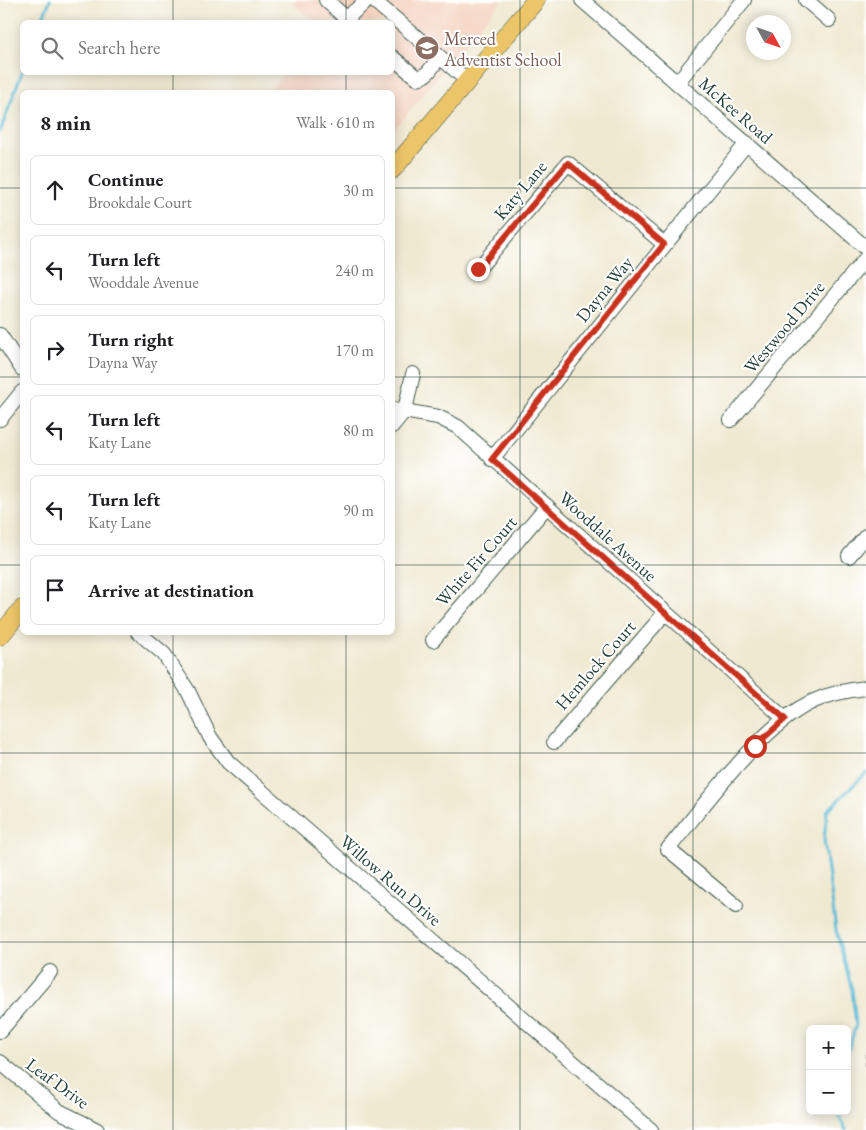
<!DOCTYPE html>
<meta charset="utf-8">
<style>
body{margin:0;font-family:"EB Garamond",serif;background:#f6f6f6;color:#202124}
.controls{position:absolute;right:15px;bottom:15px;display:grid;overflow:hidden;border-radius:8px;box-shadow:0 2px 12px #0003}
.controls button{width:45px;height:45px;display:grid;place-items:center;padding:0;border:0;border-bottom:1px solid #e0e0e0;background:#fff;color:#202124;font:25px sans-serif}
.compass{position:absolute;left:746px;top:15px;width:45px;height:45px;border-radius:50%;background:#fff;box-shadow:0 2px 12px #0003;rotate:130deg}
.stop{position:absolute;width:15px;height:15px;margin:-11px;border:4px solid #c8321e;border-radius:50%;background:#fff}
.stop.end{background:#c8321e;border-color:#fff;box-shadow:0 1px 5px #0008}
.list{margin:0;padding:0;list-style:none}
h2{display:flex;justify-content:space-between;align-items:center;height:65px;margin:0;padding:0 20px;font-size:21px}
h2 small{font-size:16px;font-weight:400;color:#757577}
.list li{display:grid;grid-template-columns:32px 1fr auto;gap:15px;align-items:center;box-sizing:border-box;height:70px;margin:0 10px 10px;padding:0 10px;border:1px solid #e0e0e0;border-radius:8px}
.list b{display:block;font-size:19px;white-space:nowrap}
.list p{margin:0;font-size:16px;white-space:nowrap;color:#757577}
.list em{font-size:16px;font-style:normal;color:#757577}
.icon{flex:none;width:28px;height:28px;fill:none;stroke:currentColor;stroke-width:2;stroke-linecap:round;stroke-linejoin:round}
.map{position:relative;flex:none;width:866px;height:1130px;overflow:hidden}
.search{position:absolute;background:#fff;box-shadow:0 2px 12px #0003;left:20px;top:20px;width:375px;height:55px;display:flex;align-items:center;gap:12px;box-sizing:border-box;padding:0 18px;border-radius:8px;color:#757577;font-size:19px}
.panel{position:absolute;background:#fff;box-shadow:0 2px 12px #0003;left:20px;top:90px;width:375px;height:545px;border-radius:8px}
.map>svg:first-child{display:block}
.built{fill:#f4d3c0}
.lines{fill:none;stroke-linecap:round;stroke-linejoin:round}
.stream{stroke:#58bbd7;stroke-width:3}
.minor-casing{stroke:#3e574c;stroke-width:16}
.major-casing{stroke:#3e574c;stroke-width:19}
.path{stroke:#3e574c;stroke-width:2;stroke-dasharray:4 4;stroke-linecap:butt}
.minor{stroke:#fff;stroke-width:14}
.major{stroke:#edc569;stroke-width:18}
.route{stroke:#c8321e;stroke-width:6}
.grid{fill:none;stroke:#1f3d34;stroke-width:1;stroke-opacity:0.55}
.labels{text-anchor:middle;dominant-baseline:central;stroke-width:4;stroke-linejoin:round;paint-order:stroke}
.education-label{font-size:18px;fill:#785e54;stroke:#fff;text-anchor:start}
.street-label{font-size:18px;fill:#1f3d34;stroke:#fff}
</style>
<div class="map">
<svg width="866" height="1130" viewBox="0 0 866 1130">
<rect width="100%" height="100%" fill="#fff"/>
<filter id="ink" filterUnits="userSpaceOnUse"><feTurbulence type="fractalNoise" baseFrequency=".02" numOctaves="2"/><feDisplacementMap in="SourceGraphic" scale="10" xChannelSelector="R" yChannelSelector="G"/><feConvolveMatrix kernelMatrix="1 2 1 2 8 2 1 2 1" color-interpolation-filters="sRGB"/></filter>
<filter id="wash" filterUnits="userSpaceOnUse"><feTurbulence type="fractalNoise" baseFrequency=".0096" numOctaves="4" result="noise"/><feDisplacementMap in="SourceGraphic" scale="20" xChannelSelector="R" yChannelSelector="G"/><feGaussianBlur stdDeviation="1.12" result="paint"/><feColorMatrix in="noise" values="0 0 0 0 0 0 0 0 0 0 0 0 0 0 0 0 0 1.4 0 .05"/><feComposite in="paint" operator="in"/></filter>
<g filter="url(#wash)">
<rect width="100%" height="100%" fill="#f0e9d1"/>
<path class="built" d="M295 0H502L393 131 392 92H267L285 73 392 72V22H314L292 3Z"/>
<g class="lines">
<g class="stream">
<path d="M41 22 50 0"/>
<path d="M0 132 22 72"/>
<path d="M847 1055 856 1025 852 990 836 930 824 840 827 811 866 773"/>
<path d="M836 1111 846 1130"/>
</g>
</g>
</g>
<g filter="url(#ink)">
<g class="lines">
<defs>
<g id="minor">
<path d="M326 0 350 22"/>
<path d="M373 0 468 81"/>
<path d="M582 0 866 248"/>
<path d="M806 0 829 20"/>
<path d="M345 19 368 0"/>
<path d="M392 57 417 78C428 77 433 65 439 57"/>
<path d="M677 83 744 0"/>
<path d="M478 269 568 163 664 244"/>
<path d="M0 335 22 369"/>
<path d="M392 409 438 417 458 427 785 719"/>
<path d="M0 419 22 392"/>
<path d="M731 420 866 258"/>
<path d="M392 426 405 410 413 374"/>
<path d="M492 459 747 143"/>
<path d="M849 556 866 536"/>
<path d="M138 632 164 654 188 691 210 737 228 762 651 1130"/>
<path d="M433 640 547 506"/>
<path d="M554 742 665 613"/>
<path d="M736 906 668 849C704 806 764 722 814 701 831 693 848 690 866 688"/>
<path d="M0 1031 50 972"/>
<path d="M0 1062 59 1111 97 1130"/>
</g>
<g id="major">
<path d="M392 170 536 0"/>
<path d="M0 636 22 609"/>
</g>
</defs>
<use href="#minor" class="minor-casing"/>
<use href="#major" class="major-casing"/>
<path class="path" d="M866 1054V1086"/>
<use href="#minor" class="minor"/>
<use href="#major" class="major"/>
</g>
</g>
<g class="lines" filter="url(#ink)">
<path class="route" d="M478 269 568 163 664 244 492 459 785 719 755 746"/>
</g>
<path class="grid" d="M173 0V22M346 0V22M520 0V1130M693 0V1130M173 72V92M346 72V92M0 188H22M392 188H866M0 377H22M392 377H866M0 565H22M392 565H866M173 632V1130M346 632V1130M0 753H866M0 942H866"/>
<defs>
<symbol id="school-disc" viewBox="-11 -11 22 22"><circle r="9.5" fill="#8d6e63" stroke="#fff"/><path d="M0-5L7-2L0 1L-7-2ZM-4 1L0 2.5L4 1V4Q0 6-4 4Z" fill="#fff"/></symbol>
</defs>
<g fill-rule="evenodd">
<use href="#school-disc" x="413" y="34" width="28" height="28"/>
</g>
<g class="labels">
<g class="education-label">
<text x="444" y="38">Merced<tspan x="444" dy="21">Adventist School</tspan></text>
</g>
<g class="street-label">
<text transform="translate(736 110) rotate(41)">McKee Road</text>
<text transform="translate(520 190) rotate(-50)">Katy Lane</text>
<text transform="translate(604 289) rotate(-51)">Dayna Way</text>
<text transform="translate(784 327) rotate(-50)">Westwood Drive</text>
<text transform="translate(608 536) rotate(42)">Wooddale Avenue</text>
<text transform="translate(476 561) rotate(-49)">White Fir Court</text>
<text transform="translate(595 665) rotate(-49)">Hemlock Court</text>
<text transform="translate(391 880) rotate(41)">Willow Run Drive</text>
<text transform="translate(58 1083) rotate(36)">Leaf Drive</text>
</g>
</g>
</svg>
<div class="controls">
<button>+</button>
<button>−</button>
</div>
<svg class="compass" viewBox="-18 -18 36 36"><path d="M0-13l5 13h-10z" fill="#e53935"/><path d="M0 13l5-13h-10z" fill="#757577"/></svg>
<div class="stop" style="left:755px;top:746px"></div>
<div class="stop end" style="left:478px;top:269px"></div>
<div class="search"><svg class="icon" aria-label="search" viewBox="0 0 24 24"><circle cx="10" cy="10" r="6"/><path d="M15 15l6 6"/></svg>Search here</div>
<section class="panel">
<h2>8 min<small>Walk · 610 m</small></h2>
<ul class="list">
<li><svg class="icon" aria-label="ahead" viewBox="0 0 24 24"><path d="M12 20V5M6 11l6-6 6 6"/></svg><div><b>Continue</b><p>Brookdale Court</p></div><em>30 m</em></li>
<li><svg class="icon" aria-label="left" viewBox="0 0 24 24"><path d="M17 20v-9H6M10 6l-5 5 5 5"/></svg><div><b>Turn left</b><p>Wooddale Avenue</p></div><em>240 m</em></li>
<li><svg class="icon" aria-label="right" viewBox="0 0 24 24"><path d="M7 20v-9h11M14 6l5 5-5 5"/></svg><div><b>Turn right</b><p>Dayna Way</p></div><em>170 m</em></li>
<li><svg class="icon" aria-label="left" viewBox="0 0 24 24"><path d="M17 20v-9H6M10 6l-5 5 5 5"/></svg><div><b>Turn left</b><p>Katy Lane</p></div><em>80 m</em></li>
<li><svg class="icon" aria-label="left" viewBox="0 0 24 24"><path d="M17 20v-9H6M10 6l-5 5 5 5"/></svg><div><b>Turn left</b><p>Katy Lane</p></div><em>90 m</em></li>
<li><svg class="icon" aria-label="arrive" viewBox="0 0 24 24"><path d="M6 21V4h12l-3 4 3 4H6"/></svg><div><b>Arrive at destination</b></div></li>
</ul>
</section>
</div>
